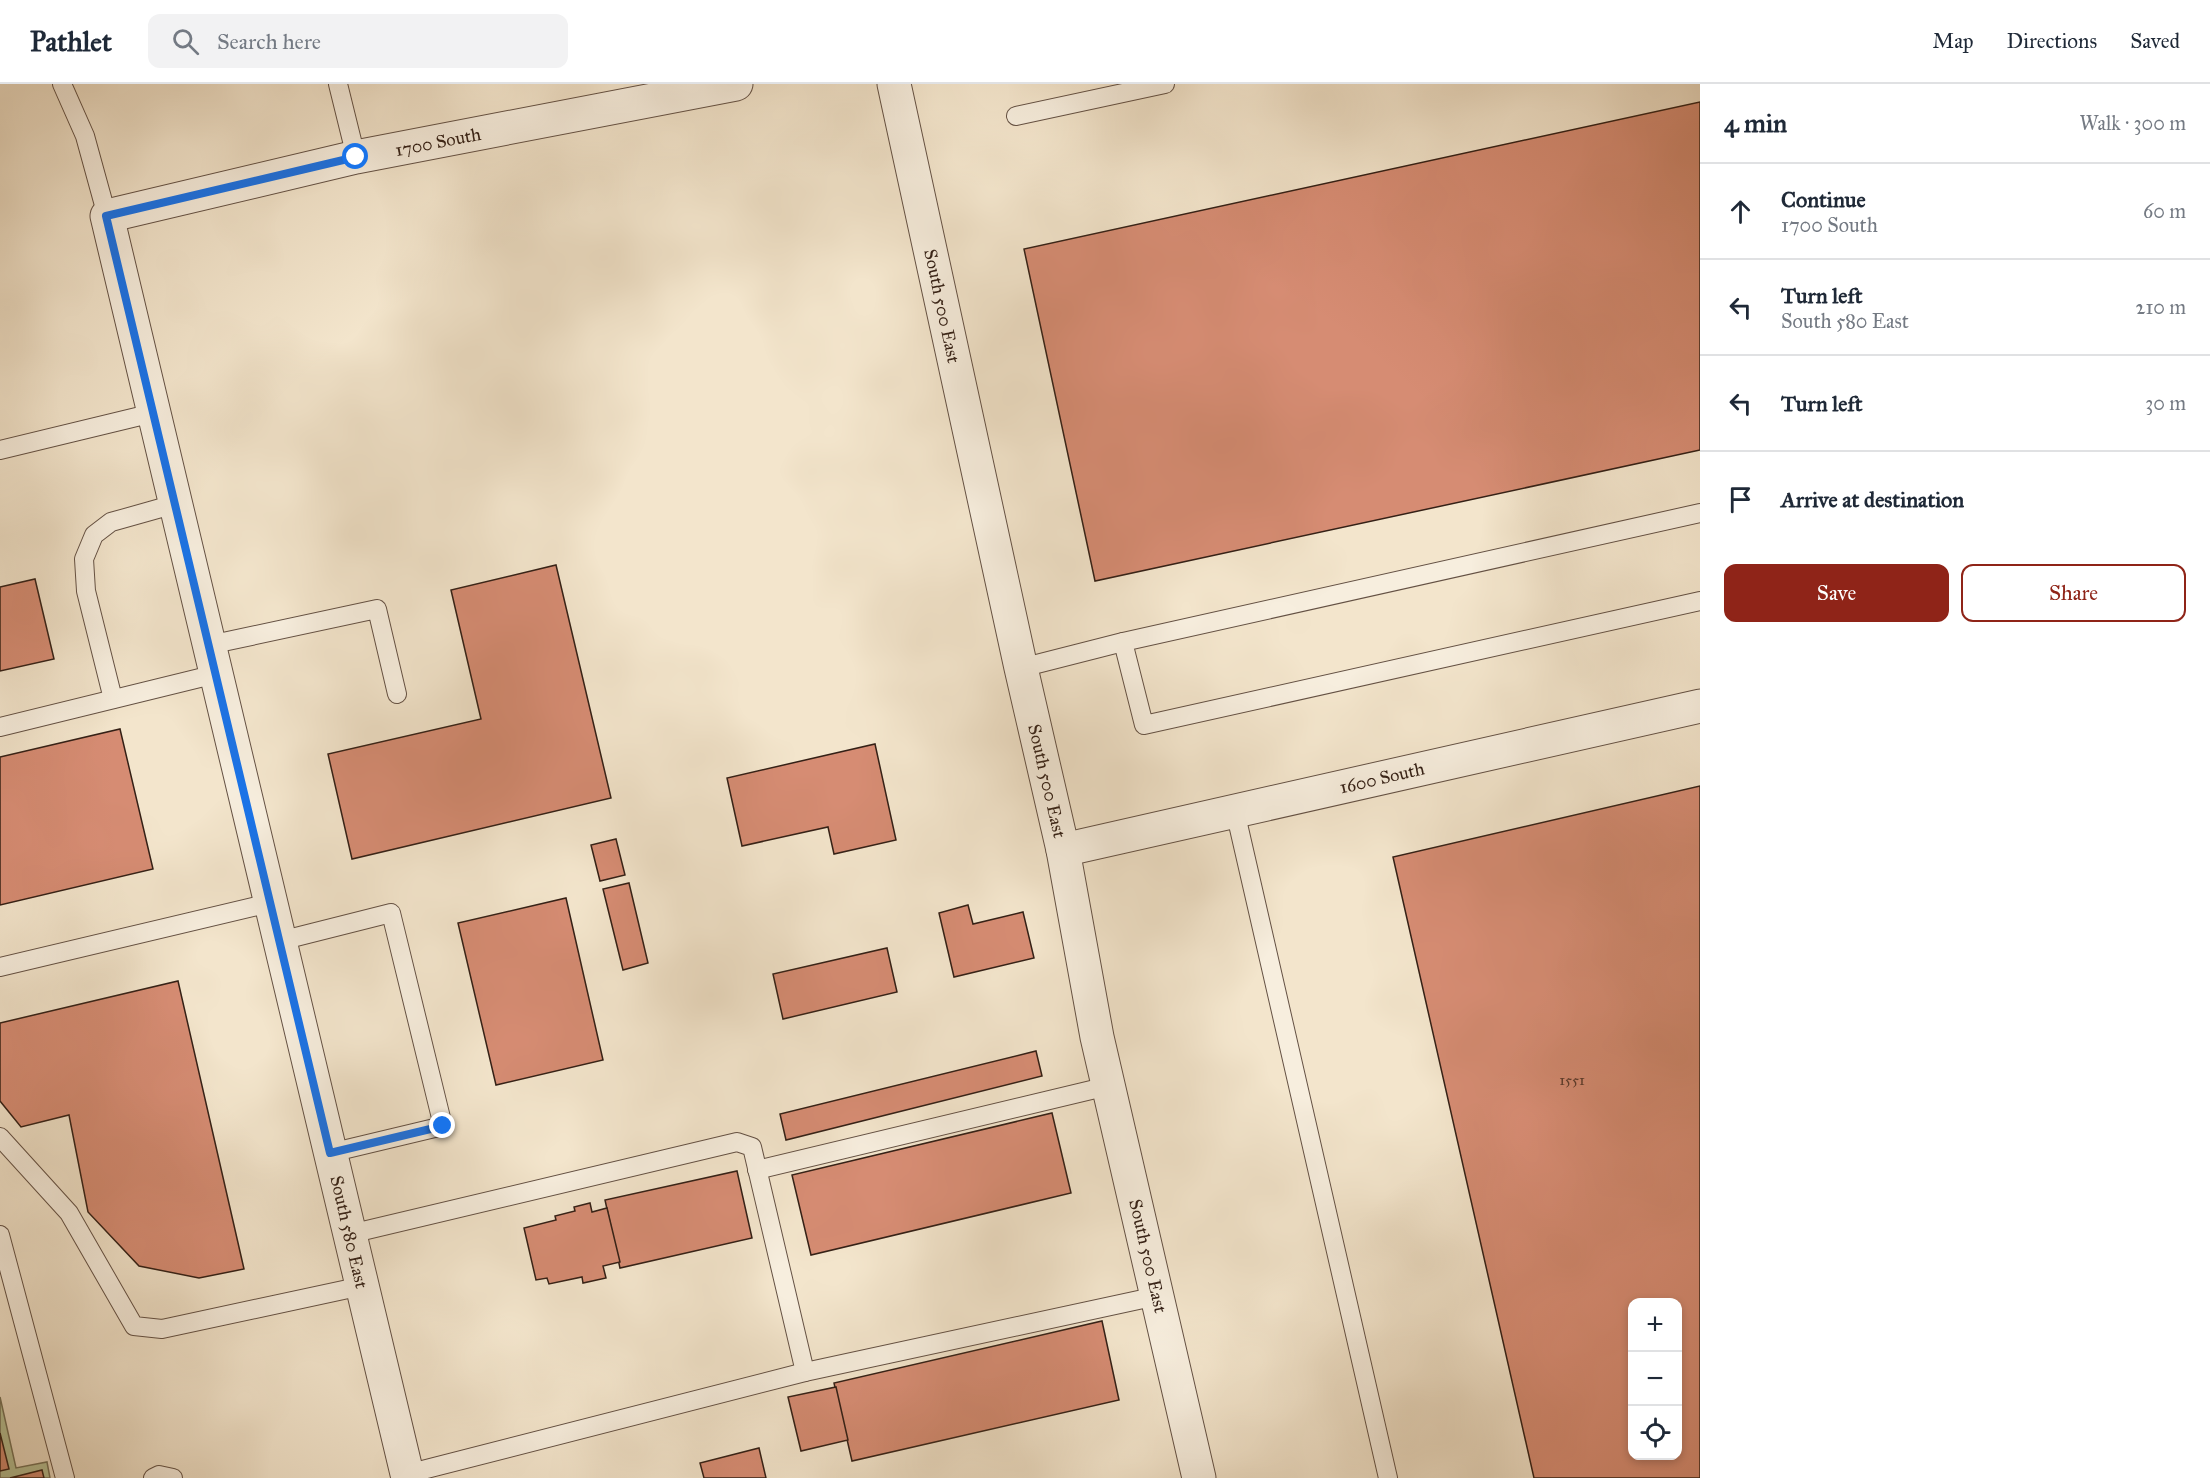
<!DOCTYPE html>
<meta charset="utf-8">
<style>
body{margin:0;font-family:"IM FELL Great Primer",serif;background:#f2f2f3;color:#1f2937}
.controls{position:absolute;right:18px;bottom:18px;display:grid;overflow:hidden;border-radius:12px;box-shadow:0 3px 9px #0003}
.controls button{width:54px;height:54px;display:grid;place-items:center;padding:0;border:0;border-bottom:2px solid #e0e1e3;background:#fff;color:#1f2937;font:30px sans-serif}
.stop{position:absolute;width:18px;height:18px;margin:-14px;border:4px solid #1a73e8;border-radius:50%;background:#fff}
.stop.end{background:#1a73e8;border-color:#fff;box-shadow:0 2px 6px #0008}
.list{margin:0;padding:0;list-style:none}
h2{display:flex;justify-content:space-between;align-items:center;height:78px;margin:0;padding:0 24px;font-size:26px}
h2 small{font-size:20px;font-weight:400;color:#747a83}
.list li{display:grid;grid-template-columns:39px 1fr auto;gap:18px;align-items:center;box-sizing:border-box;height:96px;padding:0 24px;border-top:2px solid #e0e1e3}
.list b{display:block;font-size:22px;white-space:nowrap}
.list p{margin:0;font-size:20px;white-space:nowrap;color:#747a83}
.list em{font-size:20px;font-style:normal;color:#747a83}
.actions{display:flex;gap:12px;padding:18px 24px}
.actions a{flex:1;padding:14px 0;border:2px solid #8f2418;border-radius:12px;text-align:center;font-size:21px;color:#8f2418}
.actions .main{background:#8f2418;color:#fff}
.icon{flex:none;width:33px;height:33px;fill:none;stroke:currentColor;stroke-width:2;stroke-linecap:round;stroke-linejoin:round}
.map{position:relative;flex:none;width:1700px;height:1394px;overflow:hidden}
header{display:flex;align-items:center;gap:36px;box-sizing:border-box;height:84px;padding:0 30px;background:#fff;border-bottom:2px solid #e0e1e3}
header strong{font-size:28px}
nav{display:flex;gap:33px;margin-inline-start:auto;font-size:21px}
.search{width:420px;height:54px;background:#f2f2f3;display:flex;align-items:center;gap:15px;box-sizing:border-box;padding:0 21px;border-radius:12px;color:#747a83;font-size:22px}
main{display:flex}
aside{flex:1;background:#fff}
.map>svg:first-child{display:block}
.green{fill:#b9c599;stroke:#767258;stroke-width:1.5}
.building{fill:#d68c73;stroke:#342016;stroke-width:1.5;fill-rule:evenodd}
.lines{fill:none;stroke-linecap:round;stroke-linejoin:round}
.lane-casing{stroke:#645144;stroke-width:20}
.street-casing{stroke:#645144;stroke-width:35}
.lane{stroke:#f7eede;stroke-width:18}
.street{stroke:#f7eede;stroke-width:33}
.route{stroke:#1a73e8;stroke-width:8}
.labels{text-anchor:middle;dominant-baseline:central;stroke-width:6;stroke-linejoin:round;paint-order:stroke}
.number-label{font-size:15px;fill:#5c3b2d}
.street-label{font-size:18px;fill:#342016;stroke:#f7eede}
</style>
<header>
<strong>Pathlet</strong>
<div class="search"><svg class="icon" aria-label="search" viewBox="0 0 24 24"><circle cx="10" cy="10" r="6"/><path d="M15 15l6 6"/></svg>Search here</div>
<nav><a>Map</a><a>Directions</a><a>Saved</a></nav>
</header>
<main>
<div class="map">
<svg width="1700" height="1394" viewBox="0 0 1700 1394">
<rect width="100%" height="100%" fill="#f3e5cc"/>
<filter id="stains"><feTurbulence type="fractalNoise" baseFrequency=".00333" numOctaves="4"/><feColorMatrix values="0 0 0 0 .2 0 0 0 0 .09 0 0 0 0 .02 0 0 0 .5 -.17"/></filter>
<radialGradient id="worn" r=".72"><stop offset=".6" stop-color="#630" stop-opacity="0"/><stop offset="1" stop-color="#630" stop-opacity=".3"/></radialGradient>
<path class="green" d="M0 1313 16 1384 47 1378 50 1394H0Z"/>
<g class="building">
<path d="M1700 18V366L1095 497 1024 165Z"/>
<path d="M556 481 611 714 352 775 328 670 481 635 451 506Z"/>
<path d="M35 495 54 575 0 587V503Z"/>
<path d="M120 645 153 785 0 821V673Z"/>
<path d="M875 660 896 756 834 770 828 743 742 762 727 694Z"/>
<path d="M1700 702V1394H1534L1393 773ZM1632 1218H1678V1372H1632Z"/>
<path d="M616 755 625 791 600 797 591 761Z"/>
<path d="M629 799 648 879 623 886 603 805Z"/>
<path d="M566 814 603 976 496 1001 458 839Z"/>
<path d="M968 821 973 840 1023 828 1034 874 954 893 939 829Z"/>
<path d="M887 864 897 908 783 935 773 890Z"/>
<path d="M178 897 244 1185 199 1194 139 1182 88 1128 69 1031 21 1043 0 1017V939Z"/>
<path d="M1036 967 1042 992 786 1056 780 1030Z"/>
<path d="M1052 1029 1071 1109 811 1171 792 1091Z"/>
<path d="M737 1087 752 1154 620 1184 605 1116Z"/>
<path d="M590 1119 592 1128 607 1124 620 1178 603 1182 606 1194 583 1199 582 1193 549 1200 547 1194 536 1196 524 1144 556 1136 555 1132 575 1127 574 1123Z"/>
<path d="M1102 1237 1119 1316 852 1377 834 1299Z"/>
<path d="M836 1303 848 1356 801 1367 788 1313Z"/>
<path d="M0 1349 9 1385 0 1387Z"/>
<path d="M759 1364 766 1394H704L700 1379Z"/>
<path d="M42 1386 44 1394H10Z"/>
</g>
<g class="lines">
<defs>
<g id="lane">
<path d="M62 0 85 52 107 132"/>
<path d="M338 0 356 73"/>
<path d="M1016 32 1165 0"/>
<path d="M0 366 153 329"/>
<path d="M1123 558 1700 429"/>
<path d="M209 561 377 525 397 610"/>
<path d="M1021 584 1123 558 1144 641 1700 517"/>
<path d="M113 615 86 507 84 475 94 451 111 438 175 420"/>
<path d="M0 643 216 590"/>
<path d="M1235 727 1388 1394"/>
<path d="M280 857 391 829 443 1042 330 1069"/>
<path d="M0 883 270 819"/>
<path d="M0 1053 69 1129 134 1242 162 1245 362 1202"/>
<path d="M757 1086 1108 1002"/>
<path d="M350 1150 737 1058 752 1063 805 1288 407 1390"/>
<path d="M0 1151 65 1394"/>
<path d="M805 1288 1157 1212"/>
<path d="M153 1394 159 1391 173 1394"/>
</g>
<g id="street">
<path d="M894 0 1021 584 1063 766 1097 953 1199 1394"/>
<path d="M1063 766 1700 622"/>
<path d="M408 1394 107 132 356 73 736 0"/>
</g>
</defs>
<use href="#lane" class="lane-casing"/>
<use href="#street" class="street-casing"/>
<use href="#lane" class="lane"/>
<use href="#street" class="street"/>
</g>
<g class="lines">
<path class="route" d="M356 73 106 132 330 1069 443 1042"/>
</g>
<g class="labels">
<g class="number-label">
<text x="1572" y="996">1551</text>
</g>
<g class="street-label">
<text transform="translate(438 58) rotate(-11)">1700 South</text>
<text transform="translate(942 222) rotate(78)">South 500 East</text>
<text transform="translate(1382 694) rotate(-13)">1600 South</text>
<text transform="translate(1047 697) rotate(77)">South 500 East</text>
<text transform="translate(349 1148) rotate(77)">South 580 East</text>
<text transform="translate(1148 1172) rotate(77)">South 500 East</text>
</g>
</g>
<rect width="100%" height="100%" filter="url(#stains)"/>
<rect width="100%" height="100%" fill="url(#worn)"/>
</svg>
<div class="controls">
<button>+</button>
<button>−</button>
<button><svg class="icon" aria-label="locate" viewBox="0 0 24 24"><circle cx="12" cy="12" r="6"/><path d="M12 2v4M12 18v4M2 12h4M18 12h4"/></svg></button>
</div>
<div class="stop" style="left:356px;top:73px"></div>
<div class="stop end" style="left:443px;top:1042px"></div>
</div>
<aside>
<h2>4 min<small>Walk · 300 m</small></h2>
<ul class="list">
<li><svg class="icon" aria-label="ahead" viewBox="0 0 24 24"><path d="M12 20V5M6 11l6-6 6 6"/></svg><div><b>Continue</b><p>1700 South</p></div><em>60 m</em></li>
<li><svg class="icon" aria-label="left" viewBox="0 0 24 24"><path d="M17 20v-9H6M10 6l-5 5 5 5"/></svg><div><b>Turn left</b><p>South 580 East</p></div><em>210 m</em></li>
<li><svg class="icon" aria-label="left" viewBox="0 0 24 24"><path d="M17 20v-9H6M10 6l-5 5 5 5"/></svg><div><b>Turn left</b></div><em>30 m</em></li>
<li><svg class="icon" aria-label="arrive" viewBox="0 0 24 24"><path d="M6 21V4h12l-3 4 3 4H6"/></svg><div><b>Arrive at destination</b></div></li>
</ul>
<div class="actions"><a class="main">Save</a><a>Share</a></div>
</aside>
</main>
